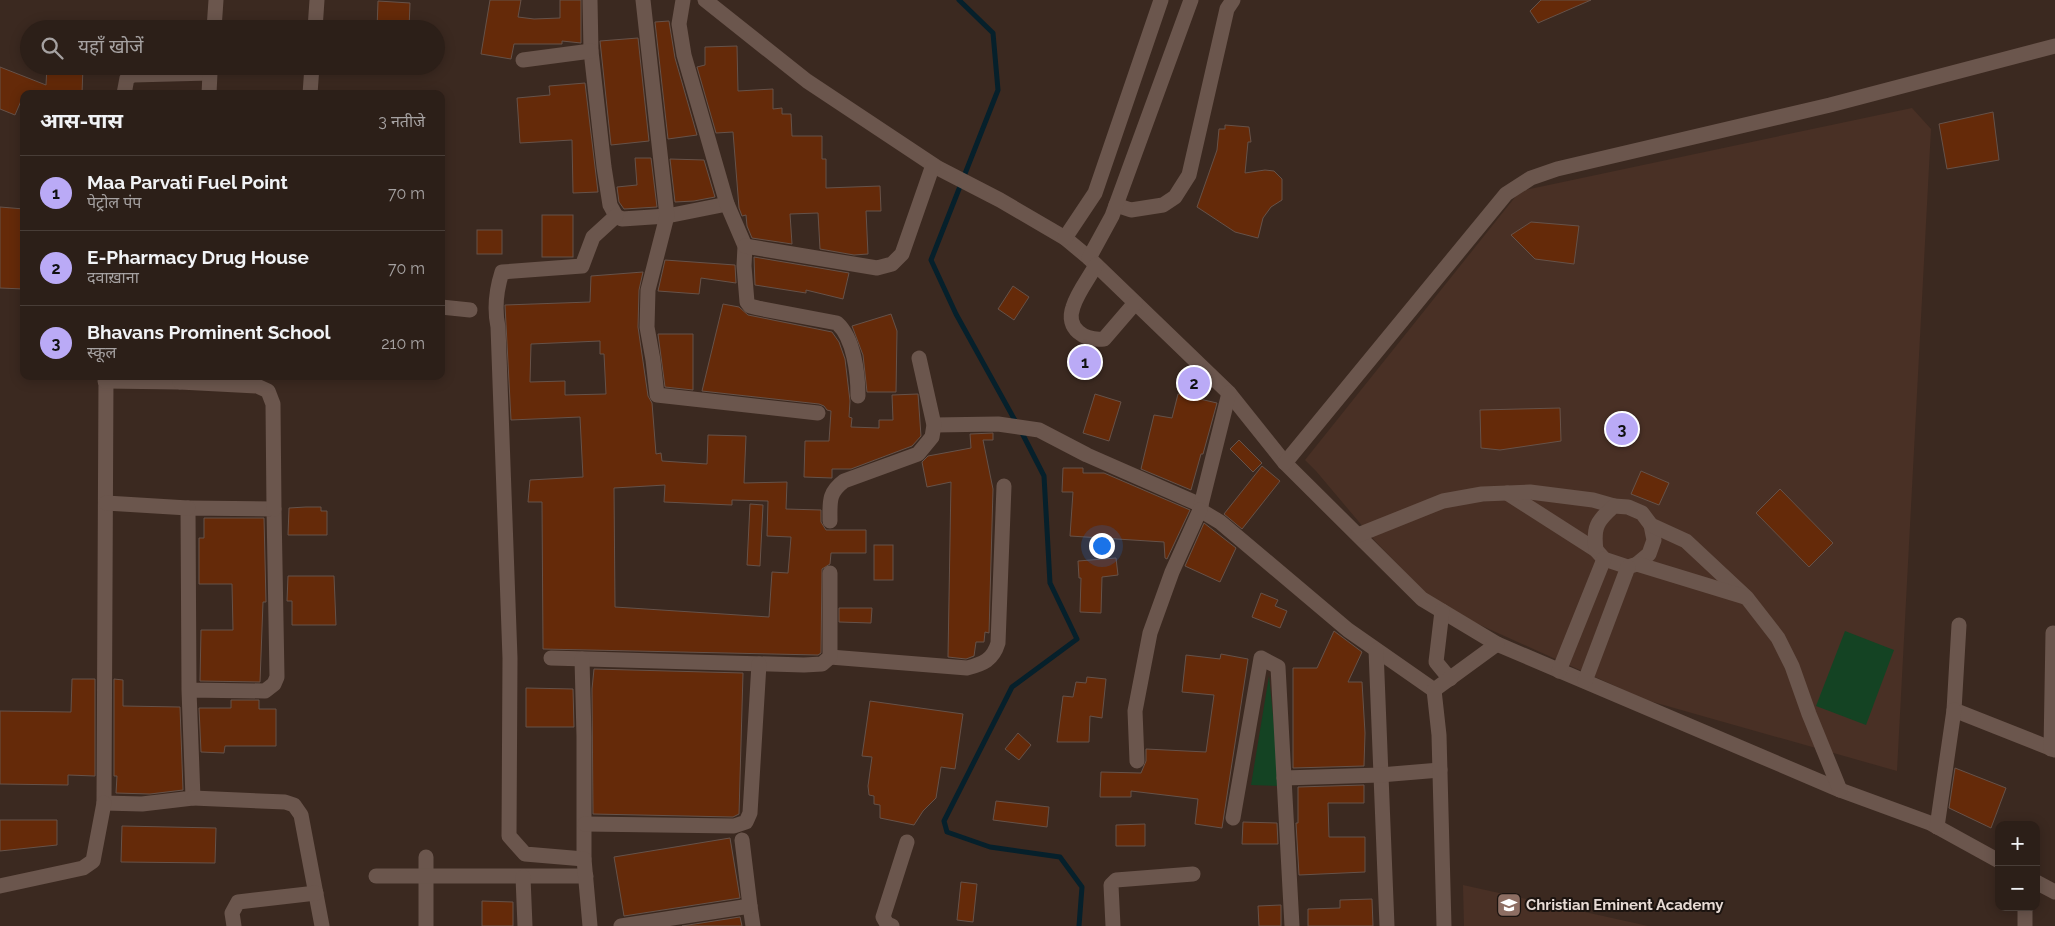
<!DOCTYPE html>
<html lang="hi">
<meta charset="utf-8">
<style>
body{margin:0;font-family:Raleway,"Noto Sans Devanagari",sans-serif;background:#382c25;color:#f1f3f6}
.controls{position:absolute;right:15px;bottom:15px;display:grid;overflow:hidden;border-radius:10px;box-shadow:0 2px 12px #0003}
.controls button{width:45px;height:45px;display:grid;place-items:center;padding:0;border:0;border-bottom:1px solid #483d37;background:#2c1f18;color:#f1f3f6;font:25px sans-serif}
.you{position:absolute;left:1101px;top:545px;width:18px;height:18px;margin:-12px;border:4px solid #fff;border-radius:50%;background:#1a73e8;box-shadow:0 0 0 8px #1a73e833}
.badge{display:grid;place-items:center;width:32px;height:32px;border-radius:50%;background:#baaaf6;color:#111;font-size:16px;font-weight:700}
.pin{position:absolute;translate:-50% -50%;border:2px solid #fff;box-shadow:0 1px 5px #0006}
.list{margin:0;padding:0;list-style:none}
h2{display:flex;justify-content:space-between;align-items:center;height:65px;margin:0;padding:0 20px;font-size:21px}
h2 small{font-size:16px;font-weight:400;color:#a6a2a2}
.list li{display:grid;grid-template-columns:32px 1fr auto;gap:15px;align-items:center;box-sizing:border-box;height:75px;padding:0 20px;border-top:1px solid #483d37}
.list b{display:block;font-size:19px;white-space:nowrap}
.list p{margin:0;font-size:16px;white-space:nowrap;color:#a6a2a2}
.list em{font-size:16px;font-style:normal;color:#a6a2a2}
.icon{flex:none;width:28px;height:28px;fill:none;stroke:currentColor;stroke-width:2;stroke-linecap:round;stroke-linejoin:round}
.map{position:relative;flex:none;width:2055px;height:926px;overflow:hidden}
.search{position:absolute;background:#2c1f18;box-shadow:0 2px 12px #0003;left:20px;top:20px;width:425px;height:55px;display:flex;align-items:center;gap:12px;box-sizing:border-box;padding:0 18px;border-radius:28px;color:#a6a2a2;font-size:19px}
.panel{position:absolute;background:#2c1f18;box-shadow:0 2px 12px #0003;left:20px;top:90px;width:425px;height:290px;border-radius:10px}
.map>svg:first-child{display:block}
.built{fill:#493025}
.green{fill:#144323}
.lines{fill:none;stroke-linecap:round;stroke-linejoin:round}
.stream{stroke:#06202b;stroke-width:5}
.building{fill:#652a09;stroke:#665249;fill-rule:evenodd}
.minor{stroke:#6b564d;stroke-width:15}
.labels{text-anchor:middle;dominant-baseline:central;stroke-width:4;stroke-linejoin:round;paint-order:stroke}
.poi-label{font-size:15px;font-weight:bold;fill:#e7dbd5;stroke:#1c1410;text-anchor:start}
</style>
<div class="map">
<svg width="2055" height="926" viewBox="0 0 2055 926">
<rect width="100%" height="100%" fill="#3b2920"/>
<g class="built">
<path d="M1912 108 1931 129 1897 771 1646 700 1438 606 1375 541 1316 471 1305 460 1520 191Z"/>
<path d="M1463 885 1648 926H1464Z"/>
</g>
<g class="green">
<path d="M1845 631 1894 650 1866 725 1816 706Z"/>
<path d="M1269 676 1280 786 1251 785Z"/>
</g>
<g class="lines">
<g class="stream">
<path d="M959 0 993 33 998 90 931 260 956 314 1017 424"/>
<path d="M1021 431 1044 476 1050 583 1077 639 1012 687 944 821 947 832 990 847 1060 857 1082 887 1079 926"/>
</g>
</g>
<g class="building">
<path d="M490 0H521L518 17 534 19 560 18V0H581V43L562 41V44H514L511 59 481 54Z"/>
<path d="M1541 0H1591L1538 23 1530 11Z"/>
<path d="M378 1 410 3 409 29H377Z"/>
<path d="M669 21 675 58 697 135 668 139 655 22Z"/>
<path d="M638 38 649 141 611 145 600 41Z"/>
<path d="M737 46 738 91 773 89V109L782 108V114H791L792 136H822V159H826V188L880 186 881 211H866L868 254 854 255 820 249 818 213 790 214 792 244 752 238 747 226 746 215 742 216 739 208 733 132 716 133 697 67 705 65V47Z"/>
<path d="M47 66H83L82 94H24L15 115 0 109V67L46 85Z"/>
<path d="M585 83 598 192 573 193 572 140 520 143 517 98 550 95 549 86Z"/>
<path d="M1993 112 1999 160 1947 169 1939 124Z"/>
<path d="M1225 125 1249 127 1251 142H1248L1245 173 1265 170 1274 171 1282 179V200L1271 207 1263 218 1258 238 1235 232 1197 207 1217 150 1219 129H1225Z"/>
<path d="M635 158H651L657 207 624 209 619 202 617 187 637 185Z"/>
<path d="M670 159 704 160 715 197 694 201 675 202Z"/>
<path d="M0 207 24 209V289L0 288Z"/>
<rect x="542" y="215" width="31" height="42"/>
<path d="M1531 222 1579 226 1574 264 1535 259 1511 235Z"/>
<rect x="477" y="230" width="25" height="24"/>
<path d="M754 257 849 273 843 299 806 290V293L755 285Z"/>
<path d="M665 260 735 265 736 283 701 278 699 294 658 291Z"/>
<path d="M643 272 639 290 638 327 648 396 652 403 656 454 661 453 662 461 707 464 708 435 746 436 744 483 787 482 786 509 821 510V522L826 530H866V553H831L830 564 822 569 821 653 818 655 543 649 542 502H528L530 480 583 477 580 417 511 420 505 305 590 302 591 276ZM600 341V354H604L606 394 565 395V381L530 382 531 344ZM665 485 664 502 732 505V500L768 501 767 536 791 537 788 573 772 572 769 617 615 607 614 488Z"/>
<path d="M1013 286 1029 297 1014 320 998 309Z"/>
<path d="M723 304 739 307 748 315 832 332 839 342 845 359 850 401 849 417 852 418 851 427 879 428V420H893L892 395 918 394 921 436 912 446 851 469H832V478L804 477 805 441H829L831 411 827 410 824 406 819 404 702 391Z"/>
<path d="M891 314 897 331 896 392H867L863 355 852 326Z"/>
<path d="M658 334H693V390L665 387Z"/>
<path d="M1095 394 1121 402 1109 441 1083 433Z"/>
<path d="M1178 394 1217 403 1203 454H1201L1191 490 1141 469 1154 415 1172 418Z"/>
<path d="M1560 408 1561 441 1500 450 1481 448 1480 410Z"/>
<path d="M993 433V440H983L993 489 989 633 985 632 984 642H976L974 656 966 659 948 657 951 482 927 487 922 462 928 456 971 448 970 434Z"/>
<path d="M1239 440 1262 463 1253 472 1230 449Z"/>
<path d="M1262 466 1280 481 1242 529 1224 514Z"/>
<path d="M1063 468H1083V473H1104L1190 510 1167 559 1165 558 1164 542 1070 536 1073 492H1062Z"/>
<path d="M1641 471 1669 483 1659 505 1631 494Z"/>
<path d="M1780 489 1833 543 1809 567 1756 513Z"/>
<path d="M750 504 763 505 760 566 747 565Z"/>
<path d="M306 507H321V511H327V535H288L289 508Z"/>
<path d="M204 518H264L266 602H263L260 682 200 681 201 630H233L232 584H199V538H204Z"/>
<path d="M1204 523 1236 548 1220 582 1185 566Z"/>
<rect x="874" y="545" width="19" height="35"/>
<path d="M1116 558 1118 575 1102 577 1101 613 1080 612 1081 578H1079L1078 561Z"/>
<path d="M288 576H334L336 625H292V601H287Z"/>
<path d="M1261 593 1278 600 1275 606 1287 611 1280 628 1252 617Z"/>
<path d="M839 608H872L871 623 839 622Z"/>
<path d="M1334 631 1362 652 1348 682H1362L1365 733 1364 766 1293 768V668H1317Z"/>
<path d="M1221 654 1248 659 1222 828 1195 824 1198 799 1131 791V797H1100L1101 772 1141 773 1146 761V749L1206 752 1214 695 1182 692 1186 655 1220 659Z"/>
<path d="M594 669 743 673 739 814 733 817 593 814 592 689Z"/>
<path d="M1087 677 1106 679 1102 718 1090 716 1089 742H1057L1063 696 1073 697 1076 682 1086 683Z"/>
<path d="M72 679H95V776L68 775V785L0 784V711L71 712Z"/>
<path d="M114 679 123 680V706L180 707 183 790 150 794 116 793 117 776H114Z"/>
<path d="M526 688 573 689 574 727H526Z"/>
<path d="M231 700H259V709H276V746H225L224 753 201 752 199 708H231Z"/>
<path d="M870 701 963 714 955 769 941 767 936 798 923 811 914 825 880 818V805L874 804V796L869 795 868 786 872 757 862 756Z"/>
<path d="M1018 733 1031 745 1019 760 1005 749Z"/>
<path d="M1955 768 2006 788 1991 828 1949 808Z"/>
<path d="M1364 785V803H1328L1329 837H1365V872L1299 875 1296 823H1298V787Z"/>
<path d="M996 801 1049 807 1047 827 993 820Z"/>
<path d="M0 820H57V845L0 851Z"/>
<path d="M1243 822 1277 823 1278 844H1242Z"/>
<path d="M1145 824V846H1116V825Z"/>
<path d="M122 826 216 828 215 863 121 862Z"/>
<path d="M730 838 740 898 624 916 614 857Z"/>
<path d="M961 882 977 884 973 922 957 920Z"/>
<path d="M1372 899 1373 926H1308V909L1340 908V900Z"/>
<path d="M482 901 513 902V926H482Z"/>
<path d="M1281 905V926H1259L1258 906Z"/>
<path d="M740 917 742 926H682Z"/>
</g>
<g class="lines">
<g class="minor">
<path d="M590 0 591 51 604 167 610 205 616 216 622 219 667 216 727 204"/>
<path d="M643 0 667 216 648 290 647 327 653 360 657 395 818 413"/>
<path d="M683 0 679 24 684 55 727 204 745 246 744 266 747 302 750 306 758 308 837 323C854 338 858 374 858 396"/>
<path d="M705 0 807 81 938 168 1000 200 1065 238 1089 258 1229 393 1285 463 1422 599 1497 644 1840 790 1930 823 1999 861"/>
<path d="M214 29 216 0"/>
<path d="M315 29 317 0"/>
<path d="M523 60 591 51"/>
<path d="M124 94 127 78 133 75 210 73 211 66"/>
<path d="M209 94 210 73"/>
<path d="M310 94 312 66"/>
<path d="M1116 205 1131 210 1163 205 1175 197 1189 175 1227 9 1233 0"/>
<path d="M1065 238 1095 193 1161 0"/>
<path d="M745 246 877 268 892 264 902 254 933 165"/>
<path d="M1089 258 1112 216 1191 0"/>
<path d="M1096 265C1089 278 1077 293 1073 307 1065 329 1085 341 1104 339L1135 303"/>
<path d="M441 307 470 310"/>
<path d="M106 376 104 803 142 804 193 798 189 690 188 508 274 509 277 677 274 684 265 691 189 690"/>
<path d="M105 381 180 382 187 377"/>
<path d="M180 382 257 386 268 391 273 404 274 509"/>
<path d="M934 425 998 424 1039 430 1087 455 1201 505 1200 510 1220 522 1348 630 1434 690"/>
<path d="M1285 463 1506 194 1531 178 1557 169 1830 105 2055 46"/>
<path d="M1507 493 1596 550 1604 559 1628 567 1637 564 1649 554 1654 540 1651 525"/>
<path d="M106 503 188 508"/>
<path d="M1201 505 1229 393"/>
<path d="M830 521C830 502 828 493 844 481L918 454 932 437 934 425 919 358"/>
<path d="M1358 535 1443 501 1482 494 1530 492 1593 500 1614 506"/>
<path d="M1596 550C1593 527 1597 521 1614 506L1628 507 1642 513 1651 525 1686 541 1747 598 1778 638 1792 666 1809 714 1840 790"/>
<path d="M1637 564 1745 597"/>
<path d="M1442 611 1436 662 1450 679"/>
<path d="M1959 625 1954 710 2055 750"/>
<path d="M1376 650 1387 926"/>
<path d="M830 657 967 668C983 664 993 660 998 643L1004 486"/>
<path d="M551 658 804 665 822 664 830 657V573"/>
<path d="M582 659 584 736V859"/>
<path d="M1559 671 1604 559"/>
<path d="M1585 681 1628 567"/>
<path d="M2051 749 2053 633"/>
<path d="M1137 761 1135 711 1150 633 1172 572 1200 510"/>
<path d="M1284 778 1380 775 1440 770"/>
<path d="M193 798 285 802 294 805 301 815 322 926"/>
<path d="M1233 818 1261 658 1278 667 1292 926"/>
<path d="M585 824 734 826 746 822 750 813 759 664"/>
<path d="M1937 827 1954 710"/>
<path d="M426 857V926"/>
<path d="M376 876H586"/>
<path d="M523 877 525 926"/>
<path d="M2036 882 2055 892"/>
<path d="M0 886 83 868 93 861 104 803"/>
<path d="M750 906 753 926"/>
<path d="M2025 907V926"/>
<path d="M234 926 232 913 238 902 316 893"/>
<path d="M590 926 584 859 525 854 509 836 510 658 498 327C494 308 496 291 502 272L582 266 593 237 616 216"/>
<path d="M621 926 750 906 742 840"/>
<path d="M892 926 887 924 883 917 907 842"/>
<path d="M1113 926 1111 885 1116 880 1193 874"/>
<path d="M1444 926 1439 735 1434 690 1497 644"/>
</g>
</g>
<defs>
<symbol id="university-square" viewBox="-11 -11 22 22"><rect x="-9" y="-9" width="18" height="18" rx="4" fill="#8d6e63" stroke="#1c1410"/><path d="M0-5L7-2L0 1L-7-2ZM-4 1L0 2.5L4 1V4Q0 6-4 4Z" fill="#fff"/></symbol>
</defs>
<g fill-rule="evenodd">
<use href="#university-square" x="1495" y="891" width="28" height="28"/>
</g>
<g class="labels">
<g class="poi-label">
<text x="1526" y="905">Christian Eminent Academy</text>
</g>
</g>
</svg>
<div class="controls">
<button>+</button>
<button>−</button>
</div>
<div class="you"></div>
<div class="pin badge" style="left:1085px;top:362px">1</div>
<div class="pin badge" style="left:1194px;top:383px">2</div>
<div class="pin badge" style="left:1622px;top:429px">3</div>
<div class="search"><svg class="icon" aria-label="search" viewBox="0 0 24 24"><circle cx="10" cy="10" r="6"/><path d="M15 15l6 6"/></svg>यहाँ खोजें</div>
<section class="panel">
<h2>आस-पास<small>3 नतीजे</small></h2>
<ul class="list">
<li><span class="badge">1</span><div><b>Maa Parvati Fuel Point</b><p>पेट्रोल पंप</p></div><em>70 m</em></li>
<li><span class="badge">2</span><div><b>E-Pharmacy Drug House</b><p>दवाख़ाना</p></div><em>70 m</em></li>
<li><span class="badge">3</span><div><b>Bhavans Prominent School</b><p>स्कूल</p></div><em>210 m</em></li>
</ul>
</section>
</div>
